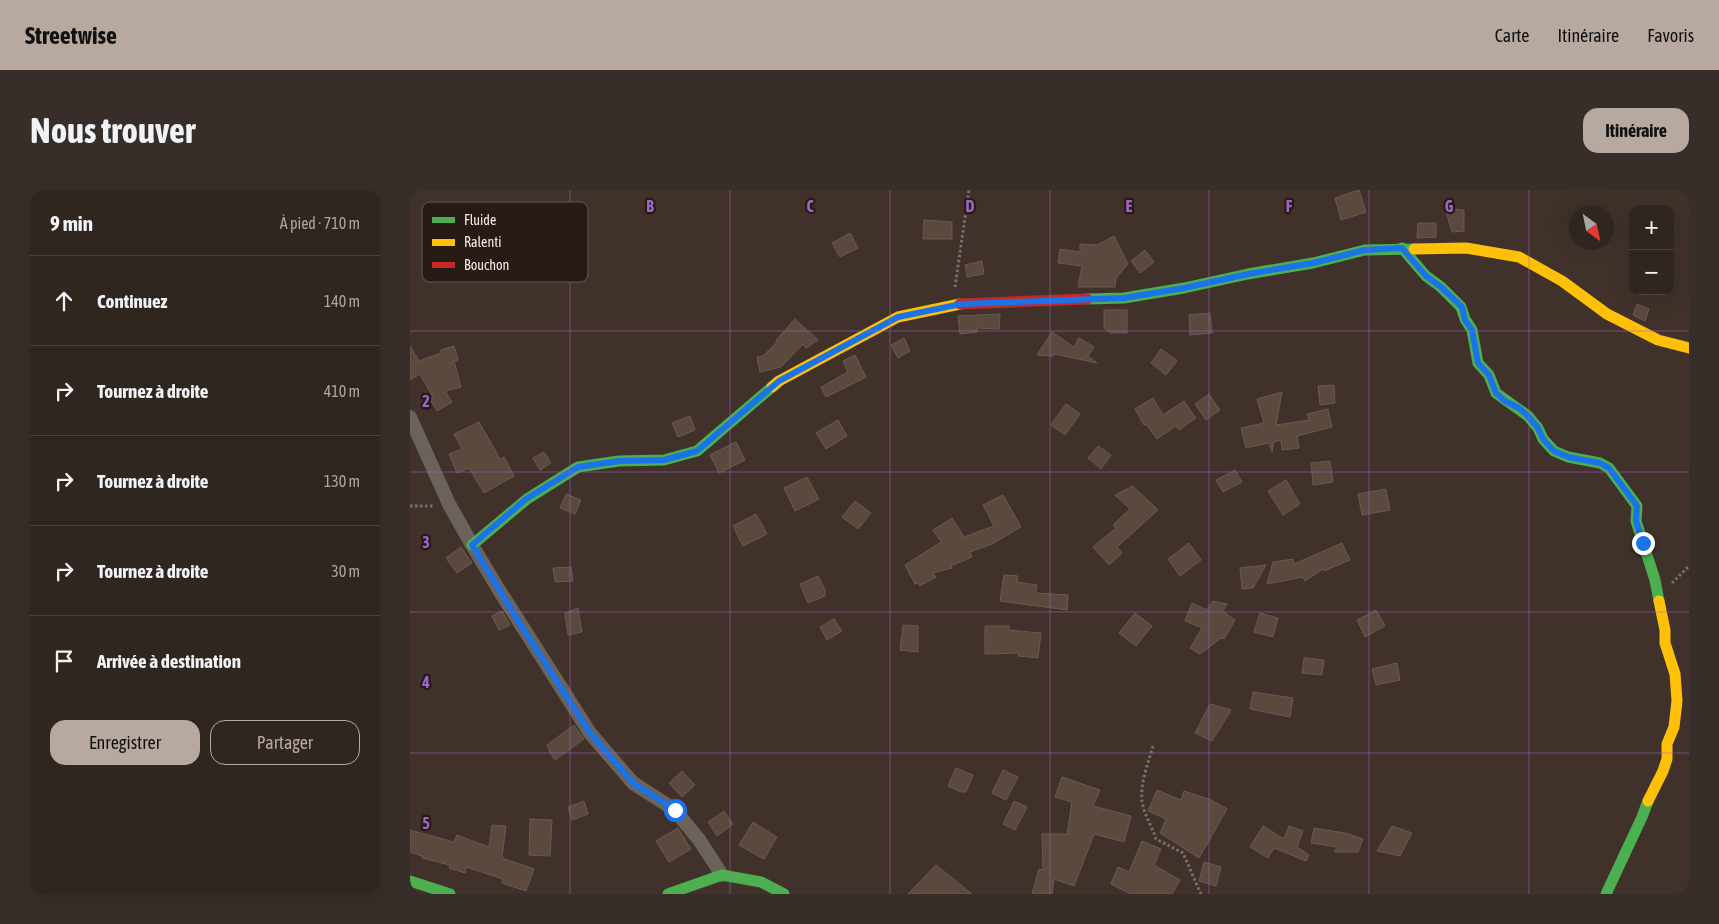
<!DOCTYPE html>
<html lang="fr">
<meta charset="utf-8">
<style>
body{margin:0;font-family:"Asap Condensed",sans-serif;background:#382e29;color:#f1f3f6}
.controls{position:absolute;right:15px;top:15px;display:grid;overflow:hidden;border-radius:10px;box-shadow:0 5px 20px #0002}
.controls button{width:45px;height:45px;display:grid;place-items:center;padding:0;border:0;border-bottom:1px solid #4b433e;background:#302620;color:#f1f3f6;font:25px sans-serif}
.compass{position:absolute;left:1159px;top:15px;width:45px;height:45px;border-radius:50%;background:#302620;box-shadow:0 5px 20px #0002;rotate:147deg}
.stop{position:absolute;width:15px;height:15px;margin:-11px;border:4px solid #1a73e8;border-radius:50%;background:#fff}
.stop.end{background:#1a73e8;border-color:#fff;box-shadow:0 1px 5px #0008}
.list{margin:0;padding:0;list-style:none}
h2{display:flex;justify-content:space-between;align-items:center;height:65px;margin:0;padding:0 20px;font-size:21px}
h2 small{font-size:16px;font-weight:400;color:#a8a5a5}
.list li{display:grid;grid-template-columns:32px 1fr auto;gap:15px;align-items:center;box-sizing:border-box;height:90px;padding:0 20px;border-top:1px solid #4b433e}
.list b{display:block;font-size:19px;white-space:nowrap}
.list em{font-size:16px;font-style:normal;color:#a8a5a5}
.actions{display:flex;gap:10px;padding:15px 20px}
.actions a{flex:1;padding:11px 0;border:1px solid #b8a9a0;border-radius:15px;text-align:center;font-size:18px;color:#b8a9a0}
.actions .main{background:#b8a9a0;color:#111}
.icon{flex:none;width:28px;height:28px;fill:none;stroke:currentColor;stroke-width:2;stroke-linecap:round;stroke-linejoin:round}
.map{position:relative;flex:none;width:1279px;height:704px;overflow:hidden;border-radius:15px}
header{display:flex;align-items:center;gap:30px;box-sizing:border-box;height:70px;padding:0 25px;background:#b8a9a0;color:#111}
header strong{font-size:24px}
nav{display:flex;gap:28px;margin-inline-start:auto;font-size:18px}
.intro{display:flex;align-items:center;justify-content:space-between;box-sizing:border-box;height:120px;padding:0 30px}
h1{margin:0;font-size:35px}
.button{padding:12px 22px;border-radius:15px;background:#b8a9a0;color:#111;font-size:18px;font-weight:700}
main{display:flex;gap:30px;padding:0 30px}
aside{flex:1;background:#302620;border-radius:15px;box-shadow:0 5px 20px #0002}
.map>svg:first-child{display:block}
.building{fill:#5b493e;stroke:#665b54}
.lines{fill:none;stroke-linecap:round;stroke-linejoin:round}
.path{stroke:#7a706b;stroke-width:3;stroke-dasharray:2.5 2.5;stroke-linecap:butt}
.street{stroke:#6c625c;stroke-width:14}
.fast{stroke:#4caf50;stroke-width:11}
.slow{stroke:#ffc107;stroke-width:11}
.jam{stroke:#c62828;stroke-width:11}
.route{stroke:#1a73e8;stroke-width:6}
.grid{fill:none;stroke:#a165c9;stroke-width:1;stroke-opacity:0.55}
.key{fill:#271b15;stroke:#665952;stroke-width:1}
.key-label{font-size:14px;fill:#f9e9e0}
.grid-label{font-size:16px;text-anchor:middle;font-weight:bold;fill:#a165c9;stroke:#271b15;stroke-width:4.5;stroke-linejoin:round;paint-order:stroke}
</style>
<header>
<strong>Streetwise</strong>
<nav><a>Carte</a><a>Itinéraire</a><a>Favoris</a></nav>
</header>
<div class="intro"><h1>Nous trouver</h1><a class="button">Itinéraire</a></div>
<main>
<aside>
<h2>9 min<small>À pied · 710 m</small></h2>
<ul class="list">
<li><svg class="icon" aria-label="ahead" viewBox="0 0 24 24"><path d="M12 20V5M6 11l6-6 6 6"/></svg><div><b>Continuez</b></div><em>140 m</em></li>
<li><svg class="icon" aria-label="right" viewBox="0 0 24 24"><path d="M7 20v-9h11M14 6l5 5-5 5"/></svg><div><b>Tournez à droite</b></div><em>410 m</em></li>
<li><svg class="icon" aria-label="right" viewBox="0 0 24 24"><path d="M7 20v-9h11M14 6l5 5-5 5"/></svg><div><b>Tournez à droite</b></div><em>130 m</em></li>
<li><svg class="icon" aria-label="right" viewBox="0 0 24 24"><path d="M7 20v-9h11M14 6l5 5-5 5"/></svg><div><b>Tournez à droite</b></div><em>30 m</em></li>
<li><svg class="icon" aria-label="arrive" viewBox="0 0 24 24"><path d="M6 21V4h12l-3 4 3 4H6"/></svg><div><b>Arrivée à destination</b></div></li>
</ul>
<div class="actions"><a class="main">Enregistrer</a><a>Partager</a></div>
</aside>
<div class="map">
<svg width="1279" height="704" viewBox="0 0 1279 704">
<rect width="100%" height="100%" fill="#40322a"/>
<g class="building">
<path d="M949 0 956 22 931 30 925 8Z"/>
<path d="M1035 18 1054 20V41L1042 42Z"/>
<path d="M514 30 542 32V49H513Z"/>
<path d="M1008 33H1026V47L1007 48Z"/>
<path d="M440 43 448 58 430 67 422 53Z"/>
<path d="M704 46 718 74 706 88 705 97H668L672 76 648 73 650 59 670 62V54L687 55Z"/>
<path d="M735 60 744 72 730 83 721 71Z"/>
<path d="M572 71 574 84 557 87 555 75Z"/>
<path d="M1227 114 1239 119 1235 131 1223 125Z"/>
<path d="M694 120H717V143H701L694 138Z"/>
<path d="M800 123 802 143 780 145 779 125Z"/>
<path d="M590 124 589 139 567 138V142L550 144 548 126Z"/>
<path d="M385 129 408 150 396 158 393 154 371 177 350 182 347 167 353 166 368 151 366 150Z"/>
<path d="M642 142 664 157 669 148 684 157 678 166 687 173 645 164 643 166 627 165Z"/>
<path d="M494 148 500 161 488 168 481 155Z"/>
<path d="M0 156 9 171 31 163V160L44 156 48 170 44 171 51 197 35 201 42 212 27 221 20 209 23 207 10 184 0 190Z"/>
<path d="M751 159 767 171 756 185 741 173Z"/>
<path d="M445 165 456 187 416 207 411 197 438 182 433 171Z"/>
<path d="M924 195 925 213 910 215 908 196Z"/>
<path d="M872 202 866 235 899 230 897 224 918 219 922 237 887 246 889 258 872 260 871 250 864 252 862 262 859 253 836 258 831 238 854 233 847 209Z"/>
<path d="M799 204 810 220 796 230 785 214Z"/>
<path d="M743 208 753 225 774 211 786 228 769 240 766 236 747 249 736 234 734 235 725 219Z"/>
<path d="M656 214 670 224 655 245 641 235Z"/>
<path d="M280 226 285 240 268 247 262 233Z"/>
<path d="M428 230 437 246 416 259 406 243Z"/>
<path d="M69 232 90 269 94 267 104 286 74 303 59 278 47 283 39 264 52 259 44 244Z"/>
<path d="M326 252 335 270 309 283 300 265Z"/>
<path d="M688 256 701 265 691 279 678 268Z"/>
<path d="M134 262 141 273 130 280 123 268Z"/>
<path d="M920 271 923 292 903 295 901 273Z"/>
<path d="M825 280 832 292 813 302 806 290Z"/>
<path d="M397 287 409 309 385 321 374 298Z"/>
<path d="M876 290 890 314 873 325 858 301Z"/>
<path d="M723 296 748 320 707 357 712 363 699 375 683 357 706 338 703 335 720 319 705 305Z"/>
<path d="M976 299 980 320 952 325 948 304Z"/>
<path d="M156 304 171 310 165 324 150 318Z"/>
<path d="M593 305 611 337 582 354 560 362 562 367 541 376 542 378 523 383 526 387 510 396 508 393 505 394 495 375 531 352 523 340 542 328 554 347 584 336 573 315Z"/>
<path d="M445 311 461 323 448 339 432 327Z"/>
<path d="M346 324 357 344 333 356 323 336Z"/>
<path d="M779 353 791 370 770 386 758 369Z"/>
<path d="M932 353 940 370 914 381 913 379 895 391 893 387 857 394 863 372 883 369 884 374Z"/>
<path d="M51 357 62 373 47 383 36 368Z"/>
<path d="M856 375 843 398 832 399 830 378Z"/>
<path d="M161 377 163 391 145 392 143 378Z"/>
<path d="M594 385 608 386 607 392 627 395 626 403 658 405 657 420 590 411Z"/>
<path d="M408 386 415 400V406L398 413 390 394Z"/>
<path d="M803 411 817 414 813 421 825 430 814 449 811 448 790 464 780 458 792 438 775 431 782 413 797 420Z"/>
<path d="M168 418 172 442 158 445 155 423Z"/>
<path d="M966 420 975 436 955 447 947 430Z"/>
<path d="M92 421 100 435 89 440 82 426Z"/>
<path d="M725 423 742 436 726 456 709 443Z"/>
<path d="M850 423 868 428 863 447 844 442Z"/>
<path d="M424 429 432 441 417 450 410 437Z"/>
<path d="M493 435 508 436V462L490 460Z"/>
<path d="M575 436H599V440L631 443 628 468 608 466 609 463 575 464Z"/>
<path d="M894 468 914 470 912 485 892 483Z"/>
<path d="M987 473 990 490 966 495 962 479Z"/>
<path d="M843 502 883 508 880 527 840 519Z"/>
<path d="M800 514 821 520 802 551 785 543Z"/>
<path d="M164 535 174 549 145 570 140 563 137 555Z"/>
<path d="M546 578 563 585 556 602H551L538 596Z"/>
<path d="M593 580 608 587 596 610 582 603Z"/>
<path d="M272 581 285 595 272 607 259 593Z"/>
<path d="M652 587 690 600 683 616 721 626 714 652 684 644 664 696 644 689 642 704H622L629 679 633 680 632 644H657L662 612 645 607Z"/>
<path d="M747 600 771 610 774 601 801 610 817 619 789 668 750 643 756 629 738 621Z"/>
<path d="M174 611 178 624 162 630 158 617Z"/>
<path d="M604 611 617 617 605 640 593 634Z"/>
<path d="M314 621 323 634 307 646 298 632Z"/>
<path d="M120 629 142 630 140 666 119 665Z"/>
<path d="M343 632 367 647 354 669 329 655Z"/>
<path d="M82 635 96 636 92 668 124 679 116 701 92 693 93 689 56 677 55 683 39 678 40 675 12 668V666L0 662V640L44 652 47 645 79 657Z"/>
<path d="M853 636 874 649 879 636 893 641 887 657 899 665 896 671 864 658 858 668 840 657Z"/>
<path d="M982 636 1002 643 990 666 967 661Z"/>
<path d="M268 638 281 659 259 672 246 651Z"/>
<path d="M904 638 935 643 953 649 948 662H925L927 657 901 653Z"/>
<path d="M732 651 751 659 744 675 770 690 762 704H721L701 694 708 677 719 682Z"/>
<path d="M794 672 811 677 806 696 789 691Z"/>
<path d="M526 675 562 704H498Z"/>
</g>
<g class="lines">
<g class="path">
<path d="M545 97 559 0"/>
<path d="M0 316H24"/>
<path d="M1262 393 1279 376"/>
<path d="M743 556C738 574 730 593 732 611 734 625 742 636 746 649L773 663 791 704"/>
</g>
<path class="street" d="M0 227 39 314 62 355 89 400 180 543 223 593 265 620 290 651 312 685"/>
<g class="fast">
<path d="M992 58 1016 86 1031 97 1051 117 1055 129 1062 140 1068 173 1079 185 1086 203 1118 226 1128 238 1133 249 1144 261 1158 267 1190 273 1199 278 1227 316 1226 331 1245 390 1249 411"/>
<path d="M677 109 714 108 774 98 838 84 903 73 955 60 1004 59"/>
<path d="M62 355 117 309 168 277 209 271 254 270 287 261 362 197"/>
<path d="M0 691 40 704"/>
<path d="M258 704 312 685 351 692 374 704"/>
<path d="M1196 704 1232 627 1238 611"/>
</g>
<g class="slow">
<path d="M1004 59 1056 58 1109 67 1152 91 1197 124 1248 150 1279 158"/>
<path d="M362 197 369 191 488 127 550 114"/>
<path d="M1238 611 1253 581 1257 569V554L1264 537 1267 511 1265 484 1255 453V440L1249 411"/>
</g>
<path class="jam" d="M550 114 677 109"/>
</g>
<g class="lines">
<path class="route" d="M265 620 223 593 180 543 110 434 62 355 116 309 168 277 209 271 254 270 287 261 369 191 488 127 551 114 714 108 774 98 838 84 903 73 955 60 992 58 1016 86 1031 97 1052 117 1055 130 1062 140 1068 173 1079 185 1086 203 1095 211 1109 218 1118 226 1128 238 1133 249 1144 261 1158 267 1190 273 1199 278 1227 316 1226 331 1233 353"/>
</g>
<path class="grid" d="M160 0V704M320 0V704M480 0V704M640 0V704M799 0V704M959 0V704M1119 0V704M0 141H1279M0 282H1279M0 422H1279M0 563H1279"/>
<rect x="12" y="12" width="166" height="80" rx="8" class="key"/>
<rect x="22" y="27" width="23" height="6" fill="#4caf50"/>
<rect x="22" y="49" width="23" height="7" fill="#ffc107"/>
<rect x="22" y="72" width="23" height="6" fill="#c62828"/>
<g class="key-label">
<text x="54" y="35">Fluide</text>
<text x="54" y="57">Ralenti</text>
<text x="54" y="80">Bouchon</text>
</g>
<g class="grid-label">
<text x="240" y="22">B</text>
<text x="400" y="22">C</text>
<text x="560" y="22">D</text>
<text x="719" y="22">E</text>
<text x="879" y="22">F</text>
<text x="1039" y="22">G</text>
<text x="16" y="217">2</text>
<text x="16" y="358">3</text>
<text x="16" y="498">4</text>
<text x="16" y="639">5</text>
</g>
</svg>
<div class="controls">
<button>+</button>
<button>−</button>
</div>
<svg class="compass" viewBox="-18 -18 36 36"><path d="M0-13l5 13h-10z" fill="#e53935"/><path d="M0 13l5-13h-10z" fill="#a8a5a5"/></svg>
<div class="stop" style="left:265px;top:620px"></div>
<div class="stop end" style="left:1233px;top:353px"></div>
</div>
</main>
